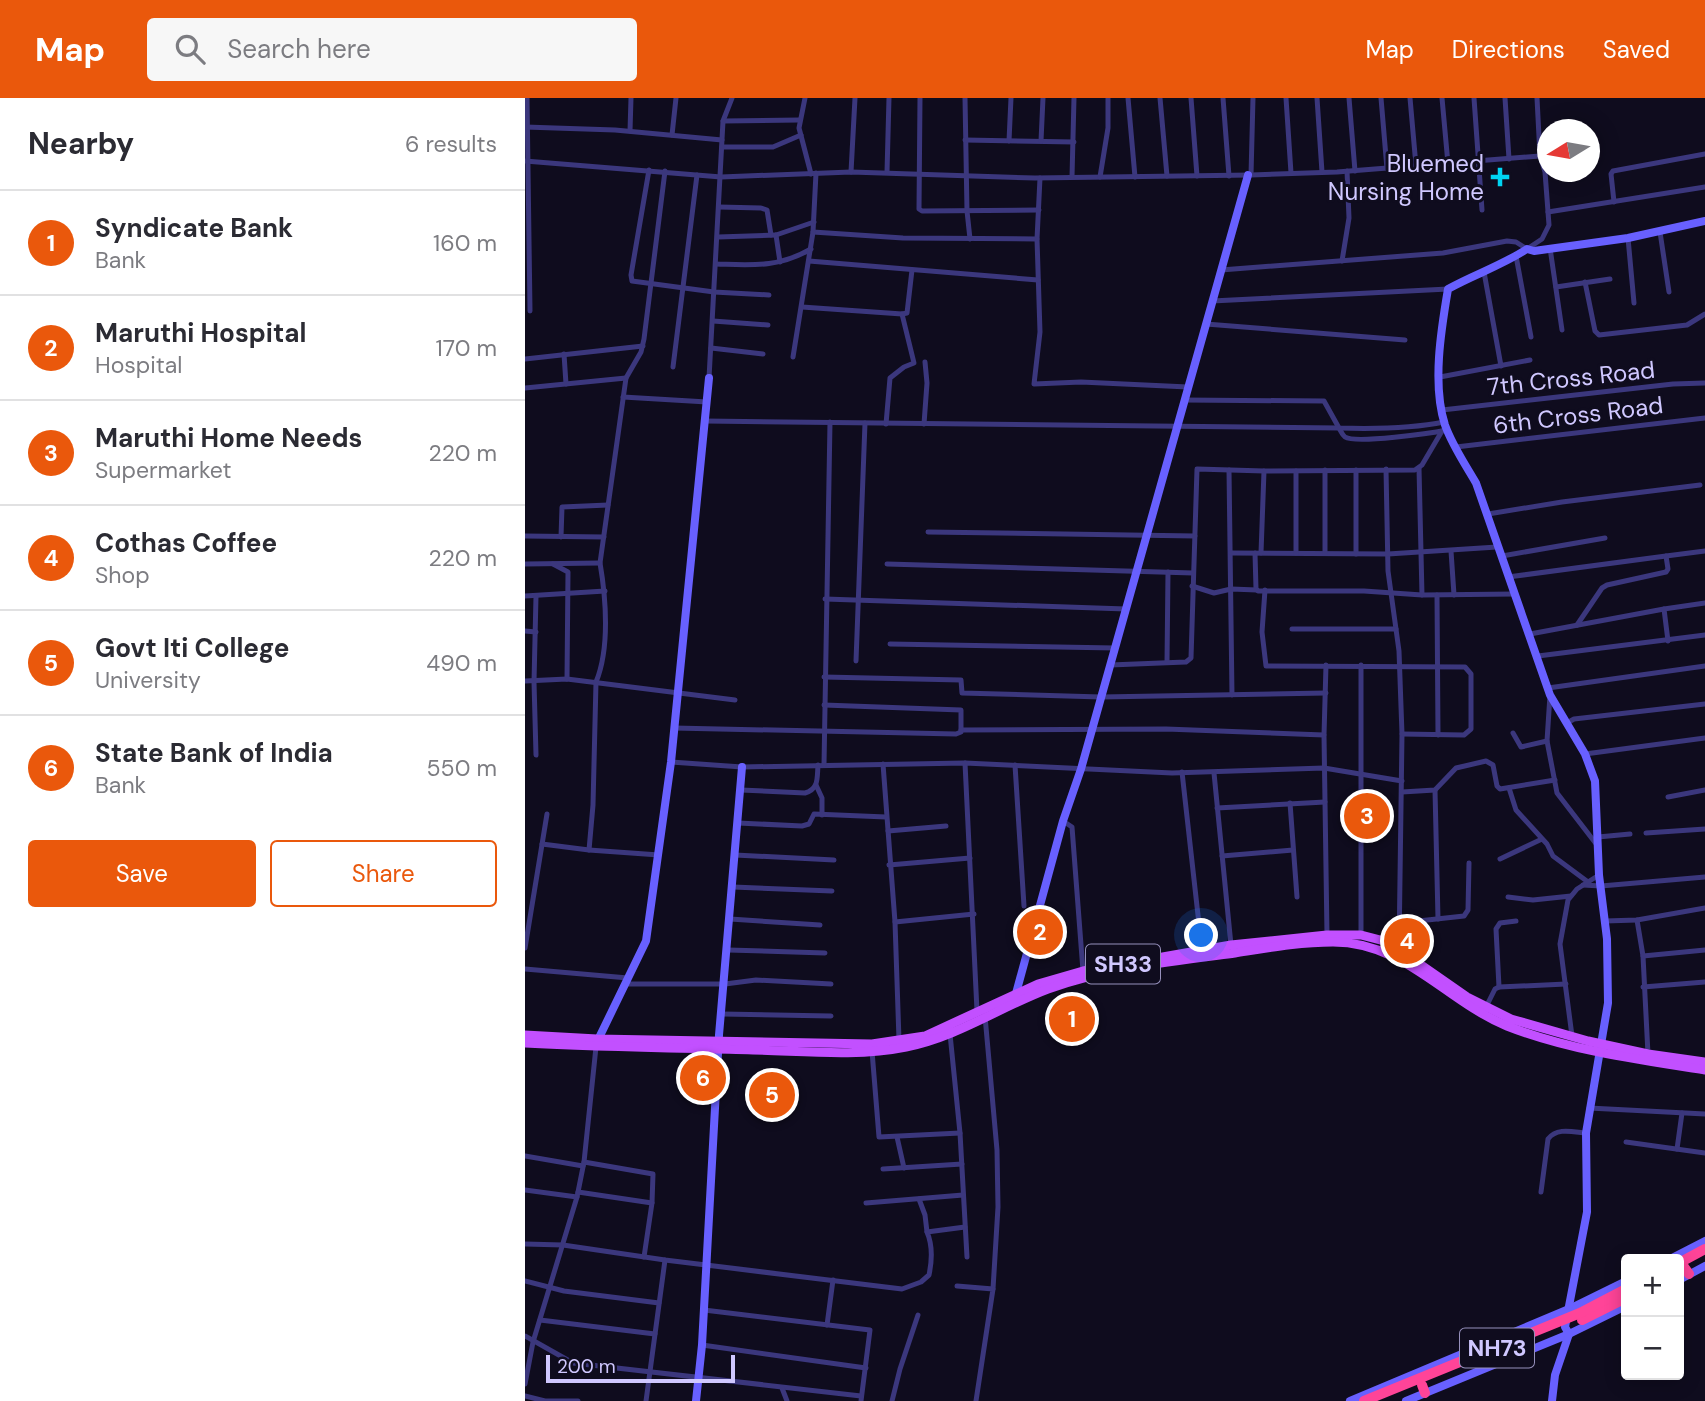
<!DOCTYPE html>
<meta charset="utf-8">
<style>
body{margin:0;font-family:"DM Sans",sans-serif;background:#f7f7f7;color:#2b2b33}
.controls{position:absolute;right:21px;bottom:21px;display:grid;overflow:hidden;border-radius:7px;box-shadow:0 4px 18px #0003}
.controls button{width:63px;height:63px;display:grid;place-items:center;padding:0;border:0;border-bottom:2px solid #e1e1e2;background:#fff;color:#2b2b33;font:35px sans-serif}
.compass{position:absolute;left:1012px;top:21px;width:63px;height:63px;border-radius:50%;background:#fff;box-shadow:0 4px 18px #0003;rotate:259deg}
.scale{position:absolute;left:21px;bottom:18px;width:189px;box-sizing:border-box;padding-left:7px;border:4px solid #d0c8ff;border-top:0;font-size:19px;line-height:24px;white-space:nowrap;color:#d0c8ff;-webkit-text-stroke:5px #0f0c1e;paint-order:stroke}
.you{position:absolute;left:677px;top:838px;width:24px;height:24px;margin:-18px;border:5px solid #fff;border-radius:50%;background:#1a73e8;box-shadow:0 0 0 10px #1a73e833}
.badge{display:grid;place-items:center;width:46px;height:46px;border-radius:50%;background:#ea580c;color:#fff;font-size:23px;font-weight:700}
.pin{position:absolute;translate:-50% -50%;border:4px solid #fff;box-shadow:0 2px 7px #0006}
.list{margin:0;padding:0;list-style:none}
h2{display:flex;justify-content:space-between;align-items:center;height:91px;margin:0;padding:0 28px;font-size:30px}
h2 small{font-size:23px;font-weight:400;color:#7c7c81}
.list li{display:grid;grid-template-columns:46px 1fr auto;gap:21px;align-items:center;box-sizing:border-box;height:105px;padding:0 28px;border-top:2px solid #e1e1e2}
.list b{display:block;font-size:26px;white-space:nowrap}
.list p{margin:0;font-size:23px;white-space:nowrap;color:#7c7c81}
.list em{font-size:23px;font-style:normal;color:#7c7c81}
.actions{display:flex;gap:14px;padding:21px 28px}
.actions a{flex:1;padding:16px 0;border:2px solid #ea580c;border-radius:7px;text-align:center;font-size:24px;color:#ea580c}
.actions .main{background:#ea580c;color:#fff}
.icon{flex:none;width:38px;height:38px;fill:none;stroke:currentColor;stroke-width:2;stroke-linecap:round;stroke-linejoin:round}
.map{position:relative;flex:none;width:1180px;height:1303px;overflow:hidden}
header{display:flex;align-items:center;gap:42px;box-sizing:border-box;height:98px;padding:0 35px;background:#ea580c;color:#fff}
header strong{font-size:33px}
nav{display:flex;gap:38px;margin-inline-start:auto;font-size:24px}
.search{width:490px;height:63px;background:#f7f7f7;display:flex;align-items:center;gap:18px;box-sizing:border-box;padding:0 24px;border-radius:7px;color:#7c7c81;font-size:26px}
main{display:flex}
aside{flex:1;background:#fff}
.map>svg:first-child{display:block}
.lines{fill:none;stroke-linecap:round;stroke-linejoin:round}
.street{stroke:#3b377d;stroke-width:5}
.secondary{stroke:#6860ff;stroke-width:8}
.primary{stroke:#c250ff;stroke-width:9}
.highway{stroke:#ff4498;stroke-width:10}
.poi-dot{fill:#00d4f3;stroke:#0f0c1e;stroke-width:2.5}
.labels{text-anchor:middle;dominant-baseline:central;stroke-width:6;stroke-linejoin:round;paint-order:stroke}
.shield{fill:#0f0c1e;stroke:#9690bc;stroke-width:2}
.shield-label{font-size:23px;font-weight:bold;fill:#d0c8ff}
.poi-label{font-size:24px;fill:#d0c8ff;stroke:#0f0c1e;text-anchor:end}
.street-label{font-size:24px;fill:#d0c8ff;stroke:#0f0c1e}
</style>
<header>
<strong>Map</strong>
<div class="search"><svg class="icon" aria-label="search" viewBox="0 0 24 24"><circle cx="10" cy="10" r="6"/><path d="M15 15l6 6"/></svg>Search here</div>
<nav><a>Map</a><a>Directions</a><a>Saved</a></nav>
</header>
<main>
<aside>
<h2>Nearby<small>6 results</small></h2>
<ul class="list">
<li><span class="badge">1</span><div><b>Syndicate Bank</b><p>Bank</p></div><em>160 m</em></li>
<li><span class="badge">2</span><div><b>Maruthi Hospital</b><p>Hospital</p></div><em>170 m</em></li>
<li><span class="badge">3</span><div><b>Maruthi Home Needs</b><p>Supermarket</p></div><em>220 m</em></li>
<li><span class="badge">4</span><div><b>Cothas Coffee</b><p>Shop</p></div><em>220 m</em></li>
<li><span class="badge">5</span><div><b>Govt Iti College</b><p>University</p></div><em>490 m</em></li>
<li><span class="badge">6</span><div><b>State Bank of India</b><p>Bank</p></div><em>550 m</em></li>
</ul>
<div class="actions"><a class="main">Save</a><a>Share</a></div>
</aside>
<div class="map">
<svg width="1180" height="1303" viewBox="0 0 1180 1303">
<rect width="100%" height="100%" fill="#0f0c1e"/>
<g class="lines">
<g class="street">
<path d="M2 0 5 213"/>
<path d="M280 0 274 30 286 76"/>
<path d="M395 0 394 111 397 113 514 112"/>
<path d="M440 0 442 113 445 141"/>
<path d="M603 0 610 79"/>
<path d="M635 0 642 78"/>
<path d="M666 0 672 78"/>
<path d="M698 0 704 78"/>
<path d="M761 0 766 75"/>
<path d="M792 0 797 74"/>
<path d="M824 0 830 73"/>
<path d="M856 0 862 71"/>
<path d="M885 0 891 68"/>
<path d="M917 0 923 66"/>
<path d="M949 0 957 112"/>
<path d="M980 0 984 61"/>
<path d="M198 23 274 22"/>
<path d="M0 29 90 32 197 42"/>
<path d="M105 33 106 0"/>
<path d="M147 37 151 0"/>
<path d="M440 42 549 44"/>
<path d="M484 43 486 0"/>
<path d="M516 43 518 0"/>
<path d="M197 49H248L276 37"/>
<path d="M0 63 196 79 326 74 510 80 726 77 812 74 1015 58"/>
<path d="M124 72 106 177 107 183 189 194 244 197"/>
<path d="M326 74 330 0"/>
<path d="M362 74 364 0"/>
<path d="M291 75 288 134 378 140 512 141"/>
<path d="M726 77 728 0"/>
<path d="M547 79 549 0"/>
<path d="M575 79 583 30V0"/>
<path d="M515 80 512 141 515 234 509 286 556 284 663 289"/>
<path d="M1089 104 1086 76 1088 73 1180 56"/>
<path d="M194 109 236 110 242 112 246 137"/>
<path d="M1023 114 1180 89"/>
<path d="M1135 134 1144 194"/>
<path d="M251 137 255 164"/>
<path d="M193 139 251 137 289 124"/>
<path d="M1103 140 1109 205"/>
<path d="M1025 150 1037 232"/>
<path d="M991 158 1006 239"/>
<path d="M284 163 513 182"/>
<path d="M817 163 824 120 822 73"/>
<path d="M191 166C227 167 253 170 286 151"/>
<path d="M696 172 918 155 982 143 991 144 1002 151 1017 141 1024 127 1020 74 1015 58 1012 0"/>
<path d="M959 174 976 268"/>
<path d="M1060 184 1070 233 1074 237 1162 227 1180 216"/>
<path d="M1031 189 1085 181"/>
<path d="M687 203 923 191"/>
<path d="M277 209 377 216 382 215 387 172"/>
<path d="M188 223 243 227"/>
<path d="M681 226 880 242"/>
<path d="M186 250 238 256"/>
<path d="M39 256 41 286"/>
<path d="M268 259 288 134"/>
<path d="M0 261 118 248"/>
<path d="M148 269 172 77"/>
<path d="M915 279 1005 262"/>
<path d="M184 280 198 23 207 0"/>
<path d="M0 290 101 280"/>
<path d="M98 299 182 304"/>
<path d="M659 302 799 303 814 330C848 331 885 331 919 324"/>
<path d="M917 312 1148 286 1180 285"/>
<path d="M180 323 814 330C816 333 817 337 820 339 831 346 907 335 922 332"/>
<path d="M361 326 365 280 379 269 389 265 377 216"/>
<path d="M399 326 402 285 400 264"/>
<path d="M931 349 1180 320"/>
<path d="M894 370 897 497"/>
<path d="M861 371 863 473 874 553 877 636 874 852"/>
<path d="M704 372 707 597"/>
<path d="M831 372V456"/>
<path d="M963 416 1037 404 1175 387"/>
<path d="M403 434 670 438"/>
<path d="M0 438 79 439"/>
<path d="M36 439 37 409 83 407"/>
<path d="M926 453 929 497"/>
<path d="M706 455 863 456 972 449"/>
<path d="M730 455 731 491 733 493H839L897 497 990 496"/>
<path d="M736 455 739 373"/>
<path d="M771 455V373"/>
<path d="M800 455V372"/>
<path d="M977 458 1080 440"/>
<path d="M0 466 75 465"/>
<path d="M28 466 43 474 42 581"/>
<path d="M362 466 668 475"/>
<path d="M983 479 1141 458"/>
<path d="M667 488 689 495 706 491 732 492"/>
<path d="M740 492 737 534 741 568 940 569 946 576V631L939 637 877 636"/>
<path d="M912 497 913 637"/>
<path d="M0 498 80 493"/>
<path d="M11 498 9 584 11 657"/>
<path d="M300 501 601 511"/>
<path d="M1052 527 1077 490 1082 487 1141 474 1143 471 1141 458 1180 453"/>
<path d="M767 531H871"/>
<path d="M0 533 11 534"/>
<path d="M1005 536 1139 511"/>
<path d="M1143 543 1139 511 1180 505"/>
<path d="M365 546 590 550"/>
<path d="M1013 558 1180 537"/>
<path d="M331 563 340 325"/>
<path d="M642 564 643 474"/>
<path d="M585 567 661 564 666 560 672 371 739 373 890 372 897 367 917 333"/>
<path d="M801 567 799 637 802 837"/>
<path d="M299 579 436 582 437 595 576 599 801 595"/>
<path d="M0 583 42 581 210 602"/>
<path d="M1023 590 1180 568"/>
<path d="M1025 597 1022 643 1032 695 1072 747"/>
<path d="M299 607 436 612V632L641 631 799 637"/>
<path d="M1042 625 1049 621 1180 606"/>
<path d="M149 630 431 636 436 634V632"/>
<path d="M988 635 996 649 1022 643"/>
<path d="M1060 656 1180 640"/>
<path d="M146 664 217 669 440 665 647 675 799 670 877 683"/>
<path d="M440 665 452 913"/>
<path d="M358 666 370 824 374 942"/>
<path d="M299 667 305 324"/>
<path d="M490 667 499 808"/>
<path d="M657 674 677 853"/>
<path d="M689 675 706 847"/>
<path d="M291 687 297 700V717"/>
<path d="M984 690 991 712 1022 746 1028 758 1063 784"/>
<path d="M216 692 280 695C294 691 292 680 293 667"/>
<path d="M910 692 913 821"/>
<path d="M877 694 910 692 931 670 961 663 968 667 972 688 975 691 1030 682"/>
<path d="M1143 699 1180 692"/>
<path d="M765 705 772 799"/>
<path d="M692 710 800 704"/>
<path d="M538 723 547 729 558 873"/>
<path d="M213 725 277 728 284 726 289 716 361 719"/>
<path d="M363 733 421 728"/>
<path d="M1121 735 1180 731"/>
<path d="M1073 739 1105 736"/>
<path d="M17 746 64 752 68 707 71 584C85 550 81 500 75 465L101 280 116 254 119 241 140 73"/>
<path d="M64 752 134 757"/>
<path d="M210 757 309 762"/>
<path d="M697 758 768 752"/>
<path d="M975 761 1017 741"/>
<path d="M364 767 445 760"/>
<path d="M1058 787 1076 788 1180 779"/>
<path d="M208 789 307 793"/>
<path d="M983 799 1008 802 1046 798"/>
<path d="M205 821 295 827"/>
<path d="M1112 822 1118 858 1123 956"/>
<path d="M1080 823 1112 822 1180 810"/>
<path d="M370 824 449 816"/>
<path d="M875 825 939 818 943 812 944 765"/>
<path d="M836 837V567"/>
<path d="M0 850 22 716"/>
<path d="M203 852 300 855"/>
<path d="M1118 858 1180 852"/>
<path d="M0 871 103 880"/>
<path d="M100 886H200L231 882 306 886"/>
<path d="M974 889 971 831 975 825 991 823"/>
<path d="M1118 889 1180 884"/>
<path d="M961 909 970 891 974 889 1041 886"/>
<path d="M197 916 306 918"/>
<path d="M460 918 472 1052 473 1109 468 1191"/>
<path d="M425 936 435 1035 442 1159"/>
<path d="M1047 938 1035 846 1043 802 1052 791 1074 777"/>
<path d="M347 953 354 1039 435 1035"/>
<path d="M1064 1010 1180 1016"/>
<path d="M372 1039 379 1070"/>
<path d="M1101 1044 1180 1055"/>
<path d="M1152 1051 1157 1015"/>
<path d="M0 1058 58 1068"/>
<path d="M59 1064 128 1076 127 1105 119 1159"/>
<path d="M358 1071 437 1066"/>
<path d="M0 1092 52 1099"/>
<path d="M53 1094 127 1105"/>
<path d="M1016 1094 1023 1041C1032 1029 1048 1034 1061 1035"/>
<path d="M394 1101 400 1117 402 1134"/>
<path d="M341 1105 438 1097"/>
<path d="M0 1146 38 1147 140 1162 377 1191 396 1184 404 1177C407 1163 408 1148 402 1134L440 1129"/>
<path d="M0 1183 39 1193 134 1205"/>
<path d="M432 1188 468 1191 451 1303"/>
<path d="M179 1212 345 1232 336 1303"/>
<path d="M15 1222 130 1236"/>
<path d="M302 1227 308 1182"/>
<path d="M0 1238 48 1265 336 1298"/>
<path d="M177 1247 341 1270"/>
<path d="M0 1286 8 1244 52 1099 59 1064 71 949"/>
<path d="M257 1290 262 1303"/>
<path d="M0 1298 20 1303H53"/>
<path d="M121 1303 140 1162"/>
<path d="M367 1303 375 1271 393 1217"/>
</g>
<g class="secondary">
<path d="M490 899 538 723 556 671 723 77"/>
<path d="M71 946 121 843 146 664 184 280"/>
<path d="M1145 1161 1180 1143"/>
<path d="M1154 1182 1180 1168"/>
<path d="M171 1303 177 1247 194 937 217 669"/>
<path d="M825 1303 1044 1211 1101 1183"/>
<path d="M881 1303 1044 1236 1101 1208"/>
<path d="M1027 1303 1030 1277 1044 1236 1040 1229 1062 1114 1061 1035 1083 905 1082 841 1074 777 1070 683 1060 656 1025 597 951 385C940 366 927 347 920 327 907 287 916 232 923 191 950 176 976 168 1002 151L1009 153 1103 140 1180 123"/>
</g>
<g class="primary">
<path d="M0 937 72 941 347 946 400 938 513 886 558 873 706 847 802 837H836L863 844 942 899 986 921 1063 943 1123 956 1180 964"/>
<path d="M0 945C76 949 152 950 228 952 278 953 332 959 381 949 432 939 475 909 523 891 582 870 648 863 710 855 742 850 775 844 808 844 880 844 919 902 982 928 1043 952 1115 962 1180 972"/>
</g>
<g class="highway">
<path d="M1154 1165 1180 1151"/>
<path d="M1159 1169 1164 1176"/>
<path d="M1057 1222 1101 1200"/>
<path d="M897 1287 900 1295"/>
<path d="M839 1303 1055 1215 1101 1191"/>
</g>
</g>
<path class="poi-dot" d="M971.5 68.5h7v7h7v7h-7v7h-7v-7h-7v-7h7z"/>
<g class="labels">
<g class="shield">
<rect x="561" y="846.5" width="74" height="39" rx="5"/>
<rect x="935" y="1230.5" width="74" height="39" rx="5"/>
</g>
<g class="shield-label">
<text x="598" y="866">SH33</text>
<text x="972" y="1250">NH73</text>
</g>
<g class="poi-label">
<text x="959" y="65">Bluemed<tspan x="959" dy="28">Nursing Home</tspan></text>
</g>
<g class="street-label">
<text transform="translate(1046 280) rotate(-6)">7th Cross Road</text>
<text transform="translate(1053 317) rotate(-7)">6th Cross Road</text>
</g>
</g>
</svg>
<div class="controls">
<button>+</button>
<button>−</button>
</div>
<svg class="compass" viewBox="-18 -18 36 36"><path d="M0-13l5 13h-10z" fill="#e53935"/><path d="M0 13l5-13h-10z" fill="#7c7c81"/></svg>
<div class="scale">200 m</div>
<div class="you"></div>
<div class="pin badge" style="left:547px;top:921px">1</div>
<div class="pin badge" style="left:515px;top:834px">2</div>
<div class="pin badge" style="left:842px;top:718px">3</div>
<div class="pin badge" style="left:882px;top:843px">4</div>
<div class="pin badge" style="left:247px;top:997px">5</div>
<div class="pin badge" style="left:178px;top:980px">6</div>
</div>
</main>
